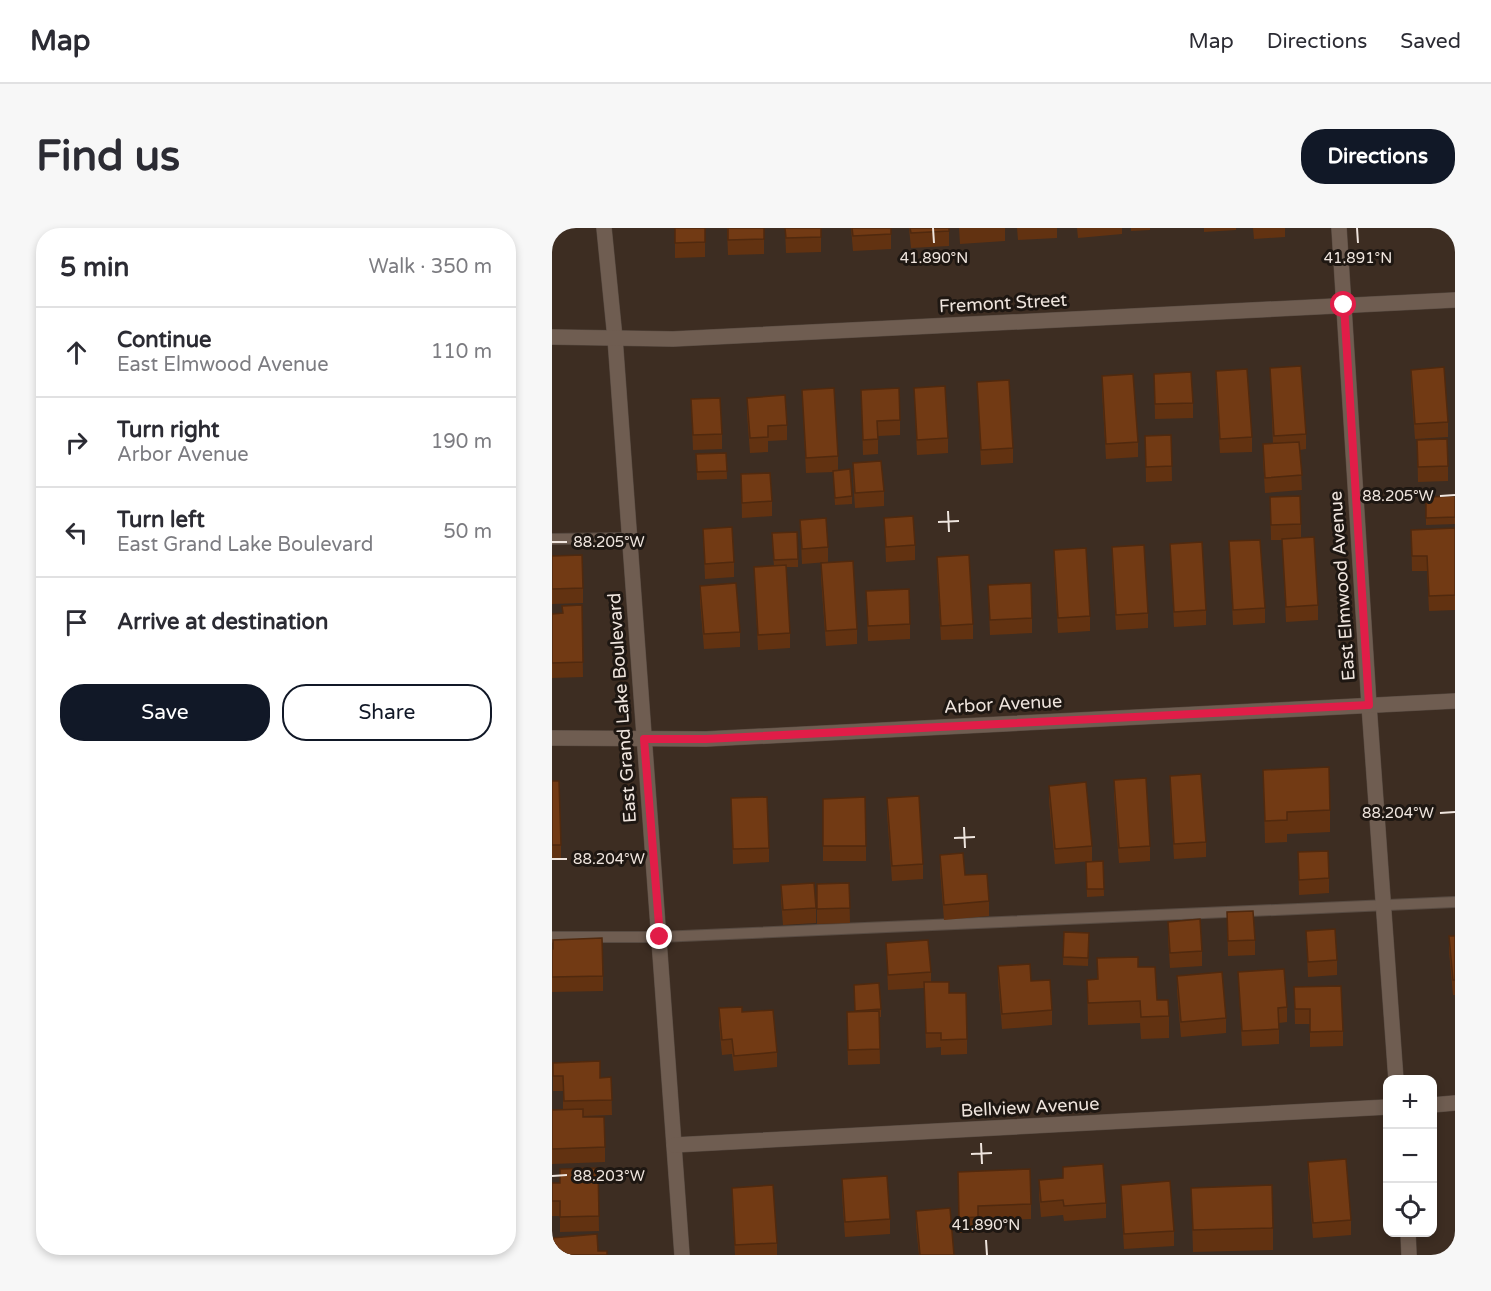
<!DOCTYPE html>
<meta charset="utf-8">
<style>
body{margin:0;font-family:"Varela Round",sans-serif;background:#f7f7f7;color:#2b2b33}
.controls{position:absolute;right:18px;bottom:18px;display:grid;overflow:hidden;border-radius:12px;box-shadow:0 3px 9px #0003}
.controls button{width:54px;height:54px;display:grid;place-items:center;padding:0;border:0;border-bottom:2px solid #e1e1e2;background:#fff;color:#2b2b33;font:30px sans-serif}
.stop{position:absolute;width:18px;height:18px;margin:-14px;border:4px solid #e11d48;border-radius:50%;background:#fff}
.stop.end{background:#e11d48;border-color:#fff;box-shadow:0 2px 6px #0008}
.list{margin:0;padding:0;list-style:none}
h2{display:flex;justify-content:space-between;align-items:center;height:78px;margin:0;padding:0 24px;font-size:26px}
h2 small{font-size:20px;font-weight:400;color:#7c7c81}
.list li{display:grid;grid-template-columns:39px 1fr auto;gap:18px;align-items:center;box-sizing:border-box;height:90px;padding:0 24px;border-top:2px solid #e1e1e2}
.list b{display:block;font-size:22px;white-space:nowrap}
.list p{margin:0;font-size:20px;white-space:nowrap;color:#7c7c81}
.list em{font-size:20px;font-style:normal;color:#7c7c81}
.actions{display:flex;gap:12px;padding:18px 24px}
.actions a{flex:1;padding:14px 0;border:2px solid #111827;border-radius:24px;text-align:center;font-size:21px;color:#111827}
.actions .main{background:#111827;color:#fff}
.icon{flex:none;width:33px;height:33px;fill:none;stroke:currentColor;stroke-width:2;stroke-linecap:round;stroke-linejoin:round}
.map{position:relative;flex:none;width:903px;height:1027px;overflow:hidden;border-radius:24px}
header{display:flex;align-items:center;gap:36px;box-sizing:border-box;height:84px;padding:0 30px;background:#fff;border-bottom:2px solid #e1e1e2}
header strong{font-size:28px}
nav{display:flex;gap:33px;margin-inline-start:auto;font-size:21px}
.intro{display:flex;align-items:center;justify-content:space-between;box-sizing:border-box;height:144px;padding:0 36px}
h1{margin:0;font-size:42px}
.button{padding:15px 27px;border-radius:24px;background:#111827;color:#fff;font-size:21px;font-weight:700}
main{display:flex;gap:36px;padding:0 36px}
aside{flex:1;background:#fff;border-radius:24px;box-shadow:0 3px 9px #0003}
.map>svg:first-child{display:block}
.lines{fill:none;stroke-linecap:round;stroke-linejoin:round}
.lane-casing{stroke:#584b42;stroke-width:12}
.street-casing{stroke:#584b42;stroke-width:16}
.lane{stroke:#6f5d51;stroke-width:10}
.street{stroke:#6f5d51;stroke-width:15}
.wall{fill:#623211}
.building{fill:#723a14;stroke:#50290e;stroke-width:1.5}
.route{stroke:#e11d48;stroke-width:8}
.ticks{fill:none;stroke:#efe5de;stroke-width:2}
.labels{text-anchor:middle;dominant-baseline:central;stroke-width:6;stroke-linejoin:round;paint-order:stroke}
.street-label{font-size:18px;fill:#efe5de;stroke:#1e1712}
.ticks-label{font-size:15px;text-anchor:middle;fill:#efe5de;stroke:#1e1712;stroke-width:6;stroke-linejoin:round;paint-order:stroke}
</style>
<header>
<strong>Map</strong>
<nav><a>Map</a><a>Directions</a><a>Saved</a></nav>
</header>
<div class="intro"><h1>Find us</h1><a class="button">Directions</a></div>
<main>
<aside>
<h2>5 min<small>Walk · 350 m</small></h2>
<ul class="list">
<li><svg class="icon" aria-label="ahead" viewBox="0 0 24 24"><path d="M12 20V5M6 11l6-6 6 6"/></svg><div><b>Continue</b><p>East Elmwood Avenue</p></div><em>110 m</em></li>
<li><svg class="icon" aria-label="right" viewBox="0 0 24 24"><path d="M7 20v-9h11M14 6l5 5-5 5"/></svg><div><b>Turn right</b><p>Arbor Avenue</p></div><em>190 m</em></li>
<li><svg class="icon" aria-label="left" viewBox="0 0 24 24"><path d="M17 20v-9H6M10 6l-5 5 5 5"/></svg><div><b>Turn left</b><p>East Grand Lake Boulevard</p></div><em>50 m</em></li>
<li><svg class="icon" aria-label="arrive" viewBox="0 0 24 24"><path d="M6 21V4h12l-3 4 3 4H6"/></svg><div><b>Arrive at destination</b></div></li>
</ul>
<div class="actions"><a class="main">Save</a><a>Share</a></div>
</aside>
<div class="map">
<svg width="903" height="1027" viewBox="0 0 903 1027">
<rect width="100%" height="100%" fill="#3d2d22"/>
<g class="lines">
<defs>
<g id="lane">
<path d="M0 311 77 310"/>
<path d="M0 709H107L903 674"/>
</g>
<g id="street">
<path d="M52 0 63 110 130 1027"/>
<path d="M787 0 817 477 844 852"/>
<path d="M0 109 121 111 903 72"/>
<path d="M0 510 154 511 903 473"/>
<path d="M880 877 903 875"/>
<path d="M122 917 836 879"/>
<path d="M856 1004 857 1027"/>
</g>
</defs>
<use href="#lane" class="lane-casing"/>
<use href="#street" class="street-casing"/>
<use href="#lane" class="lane"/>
<use href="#street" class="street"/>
</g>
<g class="wall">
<path d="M123 0H153V29L123 30Z"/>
<path d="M175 0H212V26L176 27Z"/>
<path d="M233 0H269V24L234 25Z"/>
<path d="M299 0H339V21L301 23Z"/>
<path d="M357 0H397V18L359 20Z"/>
<path d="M407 0H453V13L408 16Z"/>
<path d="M465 0H505V10L466 12Z"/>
<path d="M525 0H570V6L526 10Z"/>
<path d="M579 0H598V2L579 3Z"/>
<path d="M652 0H684V2L652 4Z"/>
<path d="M701 0H733V9L702 11Z"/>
<path d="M718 140 754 206V221L748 222 750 262 713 265 711 231V216H721Z"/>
<path d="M859 142 896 194V209L863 211 859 157Z"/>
<path d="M664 143 700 209V224L668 225 664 158Z"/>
<path d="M602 146 641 175V190L603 191Z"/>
<path d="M550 148 586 214V229L554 231 550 163Z"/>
<path d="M425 154 461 220V235L429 237Z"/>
<path d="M362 160 396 210V225L365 227Z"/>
<path d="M250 162 286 228V242L300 268V276L283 277 281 244 254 245Z"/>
<path d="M309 162 348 192V207L326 208V226L311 227Z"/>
<path d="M195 170 235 197V212L216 213V224L198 225 195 185Z"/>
<path d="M139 171 170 206V221L141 222Z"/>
<path d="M619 207 620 253 594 254 593 208Z"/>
<path d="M865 212 896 238V253L866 254Z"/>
<path d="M174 225 175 251 145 252 144 226Z"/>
<path d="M301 235 332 263V278L303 280 301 250Z"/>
<path d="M189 246 220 273V288L190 290Z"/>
<path d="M903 268V296L874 297V269Z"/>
<path d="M718 269 749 296V310L766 377V392L734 394 730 312H719Z"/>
<path d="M332 290 363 317V332L334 334Z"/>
<path d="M248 292 276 319V334L250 336Z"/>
<path d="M903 300V382L877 383 875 343H860L859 302Z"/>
<path d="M151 301 182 334V349L153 351Z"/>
<path d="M220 313 246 331V339H234L238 405V420L206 422 202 339 222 338Z"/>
<path d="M677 313 713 380V395L681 397Z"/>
<path d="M618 316 654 382V397L622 399Z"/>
<path d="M560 319 596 385V400L564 402 560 334Z"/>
<path d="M502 322 538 388V403L506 405 502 337Z"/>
<path d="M0 328 31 360V375L0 376Z"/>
<path d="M385 329 421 396V411L389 412 385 344Z"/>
<path d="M269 335 305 401V416L274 418 269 350Z"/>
<path d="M436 357 480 390V405L438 407Z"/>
<path d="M148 358 188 404V419L152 421 148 373Z"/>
<path d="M314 363 358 396V411L316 413Z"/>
<path d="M30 377 31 449 0 450V386L10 385Z"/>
<path d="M711 542 778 582V604L735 606V614L713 615Z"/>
<path d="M618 548 654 614V629L622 631 618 563Z"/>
<path d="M562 552 598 618V633L567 635 562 567Z"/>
<path d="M0 553 9 617V632H0Z"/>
<path d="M497 558 540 618V633L503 636 497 573Z"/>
<path d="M179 570 217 620V634L181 636Z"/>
<path d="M335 570 371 636V651L340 653 335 585Z"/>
<path d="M271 571 314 618V633H271Z"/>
<path d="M746 624 777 650V665L747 667Z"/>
<path d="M388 627 413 647 437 673V688L392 692 388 642Z"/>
<path d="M551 633 552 668 535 669 534 634Z"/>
<path d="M297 655 298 695 265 696V656Z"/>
<path d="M229 657 264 680V695L231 697 229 672Z"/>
<path d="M675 684 703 712V727L676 728Z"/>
<path d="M616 694 650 723V738L618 740 616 709Z"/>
<path d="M754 703 785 732V747L756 749Z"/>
<path d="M512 704 537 705 536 738 511 737Z"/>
<path d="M897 708H903V767H901L897 723Z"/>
<path d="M334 715 379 744V754L397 765 415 811V826L389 827V819L374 820 372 760 336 762Z"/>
<path d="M0 722 51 748V763L0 764Z"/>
<path d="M545 730 586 739 605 772 617 788V810L589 811 588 795 536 797 535 752 545 751Z"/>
<path d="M446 738 479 753 500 782V797L450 801 446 753Z"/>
<path d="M686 744 735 779V794L727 795V816L690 818Z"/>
<path d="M625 748 674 790V805L629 809 625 763Z"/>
<path d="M302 757 329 781V789H327L328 836 296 837 295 799 303 784Z"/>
<path d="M742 759 791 803V818L758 819V796H743Z"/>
<path d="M167 780 190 784 225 824V839L182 843 180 826 170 827 167 795Z"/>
<path d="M1 835 48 850 59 849 60 887 31 888 53 919V934L0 936V882H11V863H1Z"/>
<path d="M756 934 799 992V1007L761 1010 756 949Z"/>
<path d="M511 939 554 975V990L512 993 511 987 489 989 487 967V952L511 950Z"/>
<path d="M46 940 47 1003 8 1004V988H0V955H8Z"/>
<path d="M406 944 479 976V991L426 993V1004L407 1005Z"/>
<path d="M290 951 338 991V1006L293 1009 290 966Z"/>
<path d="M569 957 622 1003V1018L572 1021 569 972Z"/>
<path d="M180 960 225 1015V1027H183L180 975Z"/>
<path d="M639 960 721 1000V1022L641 1024Z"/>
<path d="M364 983 402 1027H367L364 998Z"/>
<path d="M0 1010 46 1023 55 1027H0Z"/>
</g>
<g class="building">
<path d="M123 0H153V14L123 15Z"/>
<path d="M176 0H212V11L176 12Z"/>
<path d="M233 0H269V9L234 10Z"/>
<path d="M300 0H339V6L301 8Z"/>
<path d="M358 0H397V3L359 5Z"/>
<path d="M749 138 754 206 722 208 718 140Z"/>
<path d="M892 139 896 194 863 196 859 142Z"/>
<path d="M695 141 700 209 668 211 664 143Z"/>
<path d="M639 144 641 175 603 176 602 146Z"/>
<path d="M581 146 586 214 554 216 550 148Z"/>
<path d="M457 152 461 220 429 222 425 154Z"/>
<path d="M393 158 396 210 365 212 362 160Z"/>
<path d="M282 160 286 228 254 230 250 162Z"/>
<path d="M347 160 348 192 325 193 326 211 311 212 309 162Z"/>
<path d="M233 167 235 197 216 198V209L198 210 195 170Z"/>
<path d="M168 170 170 206 141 207 139 171Z"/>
<path d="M619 207 620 238 594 239 593 208Z"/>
<path d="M895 211 896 238 866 239 865 212Z"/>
<path d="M747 214 750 247 713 250 711 216Z"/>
<path d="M174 225 175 243 145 244 144 226Z"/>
<path d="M329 233 332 263 303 265 301 235Z"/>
<path d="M298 241 300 268 283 270 281 243Z"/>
<path d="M218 245 220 273 190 275 189 246Z"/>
<path d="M748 268 749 296 719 297 718 269Z"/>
<path d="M903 268V289L874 290V269Z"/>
<path d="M361 288 363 317 334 319 332 290Z"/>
<path d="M274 290 276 319 250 321 248 292Z"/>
<path d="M180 299 182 334 153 336 151 301Z"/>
<path d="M903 300V367L877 368 875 328H860L859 302Z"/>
<path d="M245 304 246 331 222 332 220 305Z"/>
<path d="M762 309 766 377 734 379 730 311Z"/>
<path d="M708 312 713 380 681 382 677 313Z"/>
<path d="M650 314 654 382 622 384 618 316Z"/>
<path d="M592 317 596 385 564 387 560 319Z"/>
<path d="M534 320 538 388 506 390 502 322Z"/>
<path d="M30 327 31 360 0 361V328Z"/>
<path d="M417 327 421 396 389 398 385 329Z"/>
<path d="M301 333 305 401 274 403 269 335Z"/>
<path d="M234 337 238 405 206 407 202 339Z"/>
<path d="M184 355 188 404 152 406 148 358Z"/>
<path d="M479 355 480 390 438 392 436 357Z"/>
<path d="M357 361 358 396 316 398 314 363Z"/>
<path d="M30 377 31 434 0 435V386L11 385 10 378Z"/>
<path d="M777 539 778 582 735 584V592L713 593 711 542Z"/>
<path d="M649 546 654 614 622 616 618 548Z"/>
<path d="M594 550 598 618 567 620 562 552Z"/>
<path d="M0 553H7L9 617H0Z"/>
<path d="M534 554 540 618 503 621 497 558Z"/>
<path d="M367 568 371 636 340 638 335 570Z"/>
<path d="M215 569 217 620 181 621 179 570Z"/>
<path d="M313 569 314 618H271V571Z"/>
<path d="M776 623 777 650 747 652 746 624Z"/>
<path d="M411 625 413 647 435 646 437 673 392 677 388 627Z"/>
<path d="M551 633 552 661H535L534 634Z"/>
<path d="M262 655 264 680 231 682 229 657Z"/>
<path d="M297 655 298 680 265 681V656Z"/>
<path d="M701 683 703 712 676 713 675 684Z"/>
<path d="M648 691 650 723 618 725 616 694Z"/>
<path d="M783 701 785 732 756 734 754 703Z"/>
<path d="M512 704 537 705 536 730 511 729Z"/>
<path d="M897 708H903V752H901Z"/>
<path d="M50 710 51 748 0 749V722L1 721V712Z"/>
<path d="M376 712 379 744 336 747 334 715Z"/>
<path d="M586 729V739H603L605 772H616L617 788 589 789 588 773 536 775 535 752 546 751 545 730Z"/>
<path d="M478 736 479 753 498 752 500 782 450 786 446 738Z"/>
<path d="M732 741 735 779 726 780 727 801 690 803 686 744Z"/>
<path d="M670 744 674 790 629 794 625 748Z"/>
<path d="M372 754H397V765H414L415 811 389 812V805H374Z"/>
<path d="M327 755 329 781 303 783 302 757Z"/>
<path d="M789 758 791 803 758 804V781H743L742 759Z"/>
<path d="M190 779V784L221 782 225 824 182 828 180 811 170 812 167 780Z"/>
<path d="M327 783 328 821 296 822 295 784Z"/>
<path d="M48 833V850L59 849 60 872 12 873 11 848H1V835Z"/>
<path d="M31 881V889H52L53 919 0 921V882Z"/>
<path d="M794 931 799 992 761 995 756 934Z"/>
<path d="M551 936 554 975 512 978 511 972 489 974 487 952 511 950V939Z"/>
<path d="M46 940 47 988 8 989V973H0V955H8V941Z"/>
<path d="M478 941 479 976 426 978V989L407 990 406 944Z"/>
<path d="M335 948 338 991 293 994 290 951Z"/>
<path d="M618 953 622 1003 572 1006 569 957Z"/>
<path d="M221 957 225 1015 183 1017 180 960Z"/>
<path d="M720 957 721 1000 641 1002 639 960Z"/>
<path d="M398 980 402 1027H368L364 983Z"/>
<path d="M45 1006 46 1023H55V1027H5V1022L0 1023V1010Z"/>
</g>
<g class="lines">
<path class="route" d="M108 709 92 511H154L817 477 792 77"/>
</g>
<path class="ticks" d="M381 0 382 15M805 0 806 15M888 268 903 267M396 283 397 304M386 294 407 293M0 314H15M888 585 903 584M412 599 413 620M402 610 423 609M0 631H15M429 915 430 936M419 926 440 925M0 948 15 947M434 1012 435 1027"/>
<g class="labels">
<g class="street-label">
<text transform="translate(451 75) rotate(-3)">Fremont Street</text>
<text transform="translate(790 358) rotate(-94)">East Elmwood Avenue</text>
<text transform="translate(451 476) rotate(-3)">Arbor Avenue</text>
<text transform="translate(70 480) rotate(-94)">East Grand Lake Boulevard</text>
<text transform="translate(478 879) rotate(-3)">Bellview Avenue</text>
</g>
</g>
<g class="ticks-label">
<text x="382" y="35">41.890°N</text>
<text x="806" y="35">41.891°N</text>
<text x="846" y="273">88.205°W</text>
<text x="57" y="319">88.205°W</text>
<text x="846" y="590">88.204°W</text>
<text x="57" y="636">88.204°W</text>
<text x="57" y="953">88.203°W</text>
<text x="434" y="1002">41.890°N</text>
</g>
</svg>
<div class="controls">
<button>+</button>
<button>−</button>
<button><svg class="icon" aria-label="locate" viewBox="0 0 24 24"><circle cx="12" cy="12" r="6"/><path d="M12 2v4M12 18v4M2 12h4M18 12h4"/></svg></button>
</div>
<div class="stop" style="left:792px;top:77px"></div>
<div class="stop end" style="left:108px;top:709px"></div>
</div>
</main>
